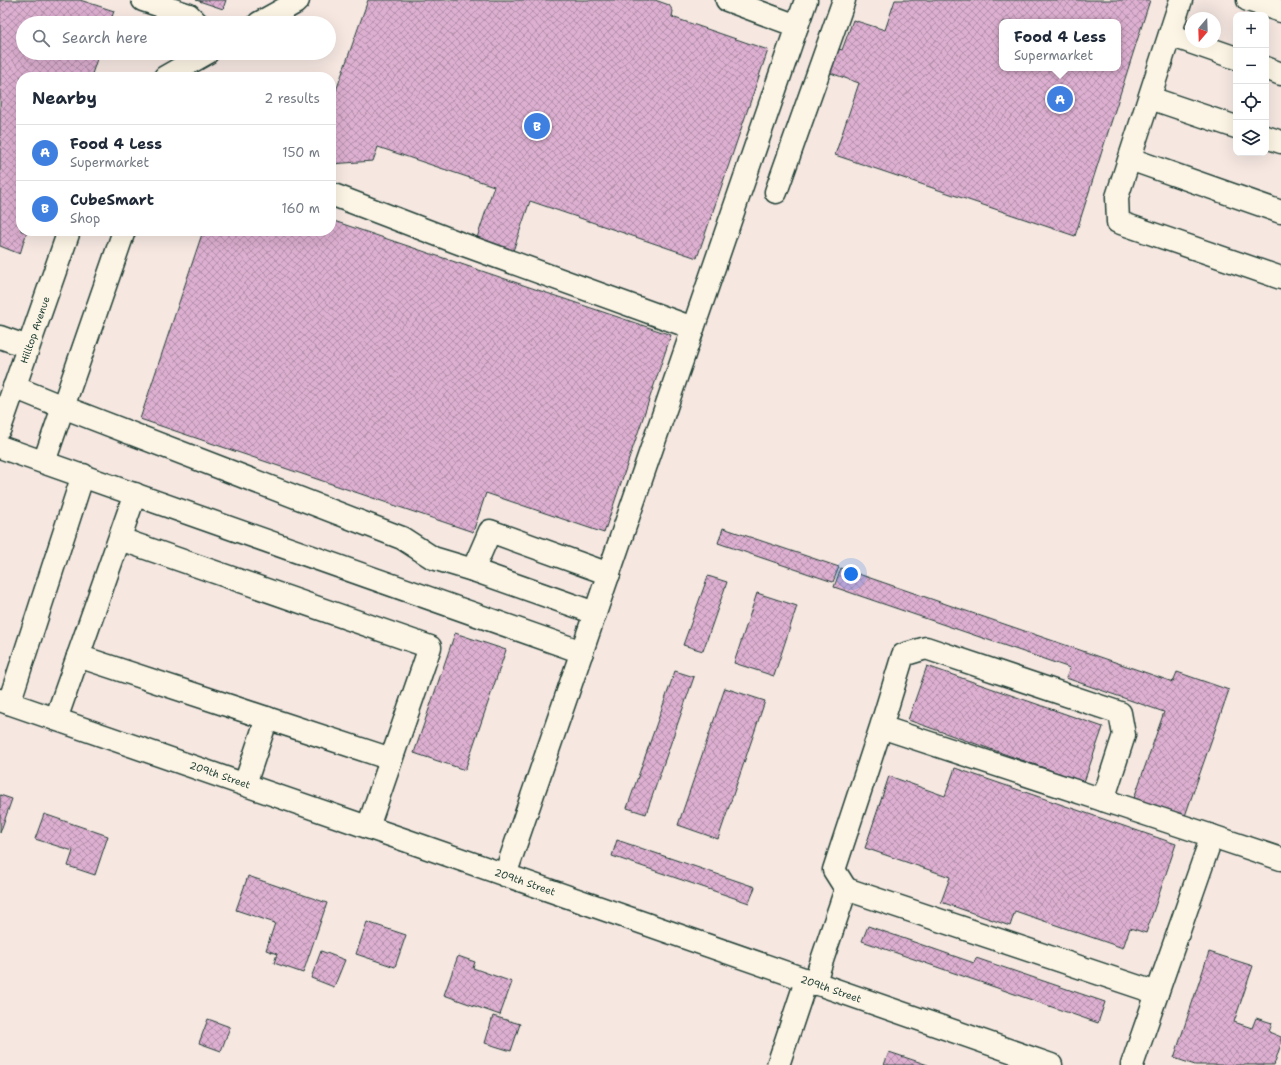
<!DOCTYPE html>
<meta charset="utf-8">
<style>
body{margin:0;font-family:"Shantell Sans",sans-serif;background:#f2f2f3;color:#1f2937}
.controls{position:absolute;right:12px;top:12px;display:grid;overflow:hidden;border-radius:8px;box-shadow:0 4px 16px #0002}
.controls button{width:36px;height:36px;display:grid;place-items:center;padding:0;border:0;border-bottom:1px solid #e0e1e3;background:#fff;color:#1f2937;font:20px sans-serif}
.compass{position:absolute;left:1185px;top:12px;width:36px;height:36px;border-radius:50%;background:#fff;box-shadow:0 4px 16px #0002;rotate:199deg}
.you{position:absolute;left:851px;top:574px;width:14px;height:14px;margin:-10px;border:3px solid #fff;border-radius:50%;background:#1a73e8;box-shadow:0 0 0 6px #1a73e833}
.badge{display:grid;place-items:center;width:26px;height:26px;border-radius:50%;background:#d1495b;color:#fff;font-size:13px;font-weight:700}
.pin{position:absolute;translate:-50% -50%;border:2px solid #fff;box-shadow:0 1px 4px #0006}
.popup{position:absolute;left:999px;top:19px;width:122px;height:52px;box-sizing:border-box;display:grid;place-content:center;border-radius:8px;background:#fff;filter:drop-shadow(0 1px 3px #0005);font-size:13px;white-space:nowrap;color:#747a83}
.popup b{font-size:15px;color:#1f2937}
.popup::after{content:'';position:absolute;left:50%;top:100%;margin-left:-8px;border:8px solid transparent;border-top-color:#fff}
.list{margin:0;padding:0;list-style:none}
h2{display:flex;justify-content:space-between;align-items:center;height:52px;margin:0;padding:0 16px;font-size:17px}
h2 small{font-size:13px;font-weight:400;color:#747a83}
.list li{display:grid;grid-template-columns:26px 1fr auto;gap:12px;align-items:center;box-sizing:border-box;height:56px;padding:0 16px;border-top:1px solid #e0e1e3}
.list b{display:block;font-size:15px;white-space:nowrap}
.list p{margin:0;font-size:13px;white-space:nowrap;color:#747a83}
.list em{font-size:13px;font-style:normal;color:#747a83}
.icon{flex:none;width:22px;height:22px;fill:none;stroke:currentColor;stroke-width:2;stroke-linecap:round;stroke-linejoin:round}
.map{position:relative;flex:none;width:1281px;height:1065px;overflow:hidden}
.search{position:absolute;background:#fff;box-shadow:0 4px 16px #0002;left:16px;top:16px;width:320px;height:44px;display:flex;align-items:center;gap:10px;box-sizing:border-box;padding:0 14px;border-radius:22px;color:#747a83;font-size:15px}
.panel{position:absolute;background:#fff;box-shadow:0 4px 16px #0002;left:16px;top:72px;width:320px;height:164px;border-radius:16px}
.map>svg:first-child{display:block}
.building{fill:url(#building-cross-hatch);stroke:#1f3d34;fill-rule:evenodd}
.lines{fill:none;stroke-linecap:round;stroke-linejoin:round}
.minor-casing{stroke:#1f3d34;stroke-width:25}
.minor{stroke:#fcf5e5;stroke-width:22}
.labels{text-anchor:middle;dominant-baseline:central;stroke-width:3;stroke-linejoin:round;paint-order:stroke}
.street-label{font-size:10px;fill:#1f3d34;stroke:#fcf5e5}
</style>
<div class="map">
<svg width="1281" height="1065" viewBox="0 0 1281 1065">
<defs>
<pattern id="building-cross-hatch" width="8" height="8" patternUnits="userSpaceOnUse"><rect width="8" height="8" fill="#ddafd1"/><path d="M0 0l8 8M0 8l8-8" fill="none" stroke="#b390aa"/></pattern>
</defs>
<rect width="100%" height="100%" fill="#f6e7e1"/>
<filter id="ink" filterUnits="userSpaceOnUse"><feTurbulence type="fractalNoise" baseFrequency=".025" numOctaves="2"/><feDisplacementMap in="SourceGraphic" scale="8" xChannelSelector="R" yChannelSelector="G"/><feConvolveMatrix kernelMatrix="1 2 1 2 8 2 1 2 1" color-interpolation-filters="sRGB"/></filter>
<g filter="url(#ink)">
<g class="building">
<path d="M0 0H80L114 11 110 23H23V53H99L91 77H21V231H27L20 254 0 246Z"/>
<path d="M196 0H226L223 9Z"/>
<path d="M368 0H655L669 5 673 11 672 17 768 50 697 258 530 201 513 251 477 238 494 186 378 147 373 161 331 164V105Z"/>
<path d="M895 0H1150L1075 236 835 155 859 83 822 70 830 46 842 50 853 20 885 30ZM1002 22H1118V68H1002Z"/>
<path d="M331 220 671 335 604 533 486 493 473 532 140 419 203 231H331Z"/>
<path d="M723 528 839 567 833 582 718 543Z"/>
<path d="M841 568 1173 682 1177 672 1229 690 1185 816 1134 798 1164 712 1066 678 1070 668 834 587Z"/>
<path d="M708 576 727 582 703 651 683 645Z"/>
<path d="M757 593 797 606 774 676 734 663Z"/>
<path d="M455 633 506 650 465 770 414 753Z"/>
<path d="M927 666 1103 727 1084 782 908 720Z"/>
<path d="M675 671 694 677 646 814 627 808Z"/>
<path d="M725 688 765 701 718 839 678 825Z"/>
<path d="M955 768 1176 844 1146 933 1130 928 1123 948 1015 911 1010 926 941 902 950 877 865 848 889 776 945 796Z"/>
<path d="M0 795 12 799 0 833Z"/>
<path d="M44 814 108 836 95 875 68 866 73 851 35 839Z"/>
<path d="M617 840 755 887 749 903 612 856Z"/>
<path d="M248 876 327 903 303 973 274 963 277 954 266 950 275 923 236 910Z"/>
<path d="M367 922 406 935 395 967 356 954Z"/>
<path d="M868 926 974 963 976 958 1105 1002 1098 1023 862 941Z"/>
<path d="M321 951 345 960 334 987 311 978Z"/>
<path d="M1209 952 1253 966 1234 1022 1252 1028 1256 1018 1272 1023 1269 1032 1281 1037V1044L1274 1065H1195L1174 1058Z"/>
<path d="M458 956 475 962 473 968 512 982 500 1015 444 995Z"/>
<path d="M493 1016 520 1024 511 1051 485 1043Z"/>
<path d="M208 1019 230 1027 221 1051 199 1043Z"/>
<path d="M889 1052 928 1065H884Z"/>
</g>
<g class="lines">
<defs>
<g id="minor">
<path d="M143 0 189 15 197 23"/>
<path d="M1181 0 1117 197 1118 222 1281 278"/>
<path d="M1248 0 1281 11"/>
<path d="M259 23 295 3 298 0"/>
<path d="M797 26 806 0"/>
<path d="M1170 35 1236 58"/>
<path d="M1266 68 1281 74"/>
<path d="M165 77 207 53"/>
<path d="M1150 98 1236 127"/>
<path d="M1266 137 1281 142"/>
<path d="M1130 159 1281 212"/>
<path d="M776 192 844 0"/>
<path d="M331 194 459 243 693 328"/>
<path d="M0 337 28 347"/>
<path d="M14 387 63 407 402 538 433 558 473 570"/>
<path d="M0 428 69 231"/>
<path d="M0 447 582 652"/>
<path d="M44 462 124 231"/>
<path d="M120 539 430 647 368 827"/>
<path d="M595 613 473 570 490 531 609 574"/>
<path d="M78 656 391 759"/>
<path d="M0 700C351 820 700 944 1051 1065"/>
<path d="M9 703 83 475"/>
<path d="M56 719 135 494"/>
<path d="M245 784 267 718"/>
<path d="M1103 800 1212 836"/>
<path d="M505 875 797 26 727 0"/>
<path d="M846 889 834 870 881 727 903 655 926 648 1120 713 1124 735 1103 800 881 727"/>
<path d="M814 984 846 889 1157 993"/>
<path d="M778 1065 806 981"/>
<path d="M1132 1065 1212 836 1281 859"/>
</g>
</defs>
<use href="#minor" class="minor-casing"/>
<use href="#minor" class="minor"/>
</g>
</g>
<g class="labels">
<g class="street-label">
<text transform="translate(35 330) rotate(-71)">Hilltop Avenue</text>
<text transform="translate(220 775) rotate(19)">209th Street</text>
<text transform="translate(525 882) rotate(19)">209th Street</text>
<text transform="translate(831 989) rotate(19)">209th Street</text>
</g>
</g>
</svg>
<div class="controls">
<button>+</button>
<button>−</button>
<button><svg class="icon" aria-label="locate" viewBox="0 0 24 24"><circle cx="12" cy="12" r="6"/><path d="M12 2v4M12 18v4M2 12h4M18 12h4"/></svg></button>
<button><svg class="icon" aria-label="layers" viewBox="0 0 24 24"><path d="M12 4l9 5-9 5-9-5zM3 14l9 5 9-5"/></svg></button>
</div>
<svg class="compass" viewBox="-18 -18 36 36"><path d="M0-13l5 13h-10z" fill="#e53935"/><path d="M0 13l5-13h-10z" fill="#747a83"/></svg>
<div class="you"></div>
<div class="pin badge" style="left:1060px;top:99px;background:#3f7fe0">A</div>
<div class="popup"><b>Food 4 Less</b>Supermarket</div>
<div class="pin badge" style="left:537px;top:126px;background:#3f7fe0">B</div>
<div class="search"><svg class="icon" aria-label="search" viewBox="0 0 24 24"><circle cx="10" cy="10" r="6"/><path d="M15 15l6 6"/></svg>Search here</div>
<section class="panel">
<h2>Nearby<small>2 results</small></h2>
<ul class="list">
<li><span class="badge" style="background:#3f7fe0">A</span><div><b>Food 4 Less</b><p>Supermarket</p></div><em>150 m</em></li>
<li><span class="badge" style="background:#3f7fe0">B</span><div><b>CubeSmart</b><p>Shop</p></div><em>160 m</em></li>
</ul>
</section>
</div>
